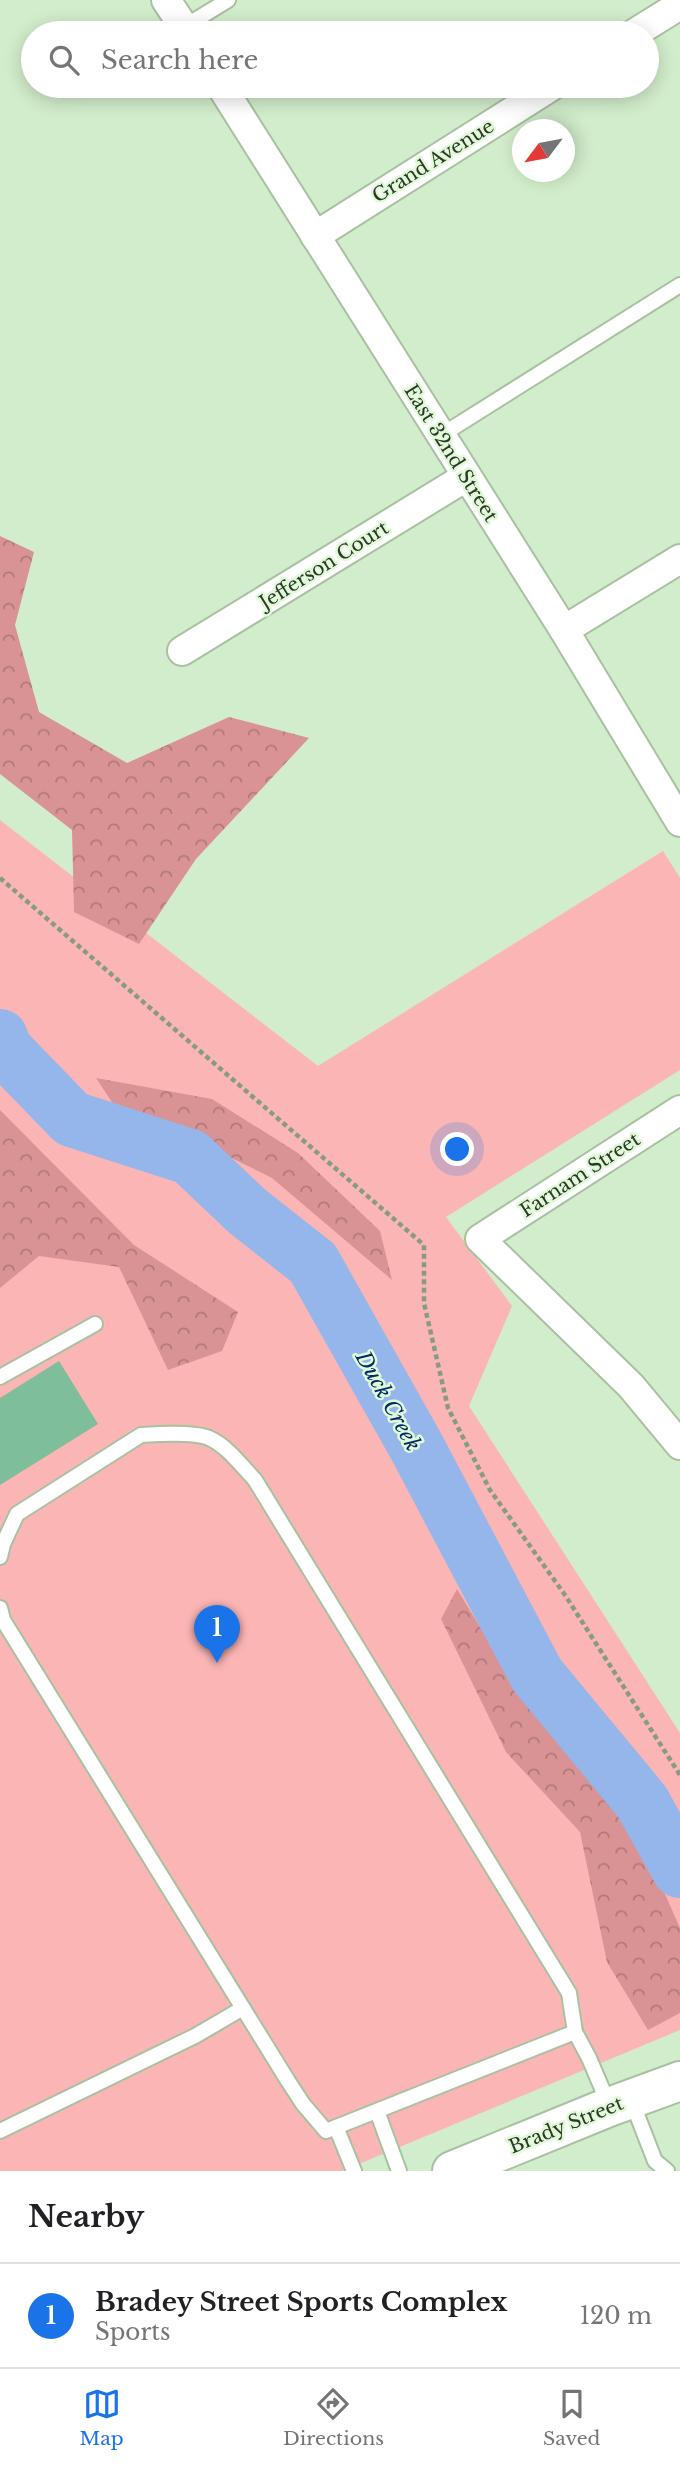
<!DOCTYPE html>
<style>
body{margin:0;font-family:"Libre Baskerville",serif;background:#f2f2f2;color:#202124}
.compass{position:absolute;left:512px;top:119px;width:63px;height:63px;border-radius:50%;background:#fff;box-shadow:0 4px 18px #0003;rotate:238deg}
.you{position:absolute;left:458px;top:1150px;width:24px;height:24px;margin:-18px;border:5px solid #fff;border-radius:50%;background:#1a73e8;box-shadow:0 0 0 10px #1a73e833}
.badge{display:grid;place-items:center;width:46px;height:46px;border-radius:50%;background:#1a73e8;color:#fff;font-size:23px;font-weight:700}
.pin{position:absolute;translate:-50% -58px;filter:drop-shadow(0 2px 4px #0008)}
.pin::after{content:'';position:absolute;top:37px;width:24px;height:21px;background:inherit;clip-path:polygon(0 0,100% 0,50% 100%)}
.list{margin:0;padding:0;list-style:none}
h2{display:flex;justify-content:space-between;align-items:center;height:91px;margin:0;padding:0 28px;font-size:30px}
h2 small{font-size:23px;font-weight:400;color:#757577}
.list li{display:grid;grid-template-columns:46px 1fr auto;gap:21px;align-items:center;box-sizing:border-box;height:105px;padding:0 28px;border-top:2px solid #e0e0e0}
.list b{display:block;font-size:26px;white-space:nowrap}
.list p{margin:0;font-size:23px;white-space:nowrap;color:#757577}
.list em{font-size:23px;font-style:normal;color:#757577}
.icon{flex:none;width:38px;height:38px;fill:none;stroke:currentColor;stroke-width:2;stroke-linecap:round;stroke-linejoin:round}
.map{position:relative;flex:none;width:680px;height:2171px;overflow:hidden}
.search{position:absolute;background:#fff;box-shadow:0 4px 18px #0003;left:21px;right:21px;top:21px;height:77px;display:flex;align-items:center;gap:18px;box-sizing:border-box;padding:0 24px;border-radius:38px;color:#757577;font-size:26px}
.sheet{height:196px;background:#fff}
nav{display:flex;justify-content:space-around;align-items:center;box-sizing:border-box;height:98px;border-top:2px solid #e0e0e0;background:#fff;font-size:19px;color:#757577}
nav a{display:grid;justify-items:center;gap:4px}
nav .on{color:#1a73e8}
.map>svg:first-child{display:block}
.green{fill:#fbb5b5}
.forest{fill:url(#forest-crowns)}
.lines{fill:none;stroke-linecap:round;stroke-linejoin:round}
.river{stroke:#94b6eb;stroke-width:56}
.building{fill:#7ebe9a}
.service-casing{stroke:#a8c1a0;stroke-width:18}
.minor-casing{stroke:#a8c1a0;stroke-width:32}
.trunk-casing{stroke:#a8c1a0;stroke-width:42}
.path{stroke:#879a82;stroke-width:4.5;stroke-dasharray:5 3.5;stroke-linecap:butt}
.service{stroke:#fff;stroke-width:14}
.minor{stroke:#fff;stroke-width:28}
.trunk{stroke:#fff;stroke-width:38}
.labels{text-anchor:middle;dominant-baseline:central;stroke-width:5;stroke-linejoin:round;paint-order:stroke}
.street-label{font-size:19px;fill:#2c3629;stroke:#e0fad8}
.water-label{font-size:21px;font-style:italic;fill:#012a66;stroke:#e0fad8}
</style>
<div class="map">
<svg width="680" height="2171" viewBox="0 0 680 2171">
<defs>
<pattern id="forest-crowns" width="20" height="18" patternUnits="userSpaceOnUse" patternTransform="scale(1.75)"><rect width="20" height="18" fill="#d99394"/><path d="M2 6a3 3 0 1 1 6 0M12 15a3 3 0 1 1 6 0" fill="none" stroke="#b07979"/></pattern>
</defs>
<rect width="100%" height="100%" fill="#d2edcb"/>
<path class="green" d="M0 820 318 1066 663 851 680 878V1070L446 1217 512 1306 469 1406 680 1733V2030L342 2171H0Z"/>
<g class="forest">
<path d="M0 536 34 552 15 625 39 712 127 763 229 717 309 738 196 859 139 944 74 912 72 830 0 774Z"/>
<path d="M96 1078 212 1099 298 1153 380 1231 392 1280 272 1178 173 1129 121 1116Z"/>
<path d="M0 1110 134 1245 238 1312 222 1351 168 1370 119 1267 39 1256 0 1288Z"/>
<path d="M457 1589 517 1688 638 1833 680 1928V2013L648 2030 607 1962 580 1832 506 1752 441 1619Z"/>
</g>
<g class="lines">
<path class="river" d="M0 1037 4 1049 72 1119 190 1157 247 1211 313 1263 416 1446 537 1675 642 1802 680 1870"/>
</g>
<path class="building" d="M59 1361 98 1424 0 1485V1398Z"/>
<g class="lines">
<defs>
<g id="service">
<path d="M184 27 228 0"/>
<path d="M440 436 680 285"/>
<path d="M0 1377 95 1324"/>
<path d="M0 1557 3 1544 17 1514 141 1435C156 1434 195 1432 209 1438 227 1446 241 1465 255 1480L569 1993 575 2032 589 2058 609 2105"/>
<path d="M0 1608 3 1620 288 2081 303 2104 326 2131 575 2032"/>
<path d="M632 2102 655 2161 667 2171"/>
<path d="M377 2111 399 2171"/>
<path d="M336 2127 354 2171"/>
<path d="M0 2131 195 2036 243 2008"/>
</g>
<g id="minor">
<path d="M166 0 188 33"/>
<path d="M635 33 680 5"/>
<path d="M221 86 564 630 680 822"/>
<path d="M315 236 552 86"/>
<path d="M564 630 680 559"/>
<path d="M182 651 466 477"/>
<path d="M680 1110 480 1239 631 1386 680 1445"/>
</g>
<path id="trunk" d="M452 2171 609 2107 680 2081"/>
</defs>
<use href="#service" class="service-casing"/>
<use href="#minor" class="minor-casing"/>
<use href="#trunk" class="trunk-casing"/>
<path class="path" d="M0 878 424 1245V1303L448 1408 490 1490 565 1595 680 1775"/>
<use href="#service" class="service"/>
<use href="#minor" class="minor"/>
<use href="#trunk" class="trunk"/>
</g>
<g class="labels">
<g class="street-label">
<text transform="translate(433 161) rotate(-32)">Grand Avenue</text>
<text transform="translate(451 453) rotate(58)">East 32nd Street</text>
<text transform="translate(324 565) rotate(-32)">Jefferson Court</text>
<text transform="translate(580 1175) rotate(-33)">Farnam Street</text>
<text transform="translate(566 2125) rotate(-22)">Brady Street</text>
</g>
<g class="water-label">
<text transform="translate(388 1401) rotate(61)">Duck Creek</text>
</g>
</g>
</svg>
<svg class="compass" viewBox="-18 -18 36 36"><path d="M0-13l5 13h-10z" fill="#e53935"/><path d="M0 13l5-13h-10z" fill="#757577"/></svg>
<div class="you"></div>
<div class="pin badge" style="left:217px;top:1663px">1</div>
<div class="search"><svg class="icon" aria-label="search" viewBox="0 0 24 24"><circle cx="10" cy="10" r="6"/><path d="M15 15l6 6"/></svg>Search here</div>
</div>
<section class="sheet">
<h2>Nearby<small></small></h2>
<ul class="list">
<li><span class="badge">1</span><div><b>Bradey Street Sports Complex</b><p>Sports</p></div><em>120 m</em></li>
</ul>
</section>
<nav>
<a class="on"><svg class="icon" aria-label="map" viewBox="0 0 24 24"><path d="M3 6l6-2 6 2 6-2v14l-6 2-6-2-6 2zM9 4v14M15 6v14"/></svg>Map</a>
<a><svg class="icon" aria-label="directions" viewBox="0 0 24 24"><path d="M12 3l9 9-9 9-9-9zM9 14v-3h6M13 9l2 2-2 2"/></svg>Directions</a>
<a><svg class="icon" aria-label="saved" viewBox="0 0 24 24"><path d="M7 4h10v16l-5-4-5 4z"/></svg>Saved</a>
</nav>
